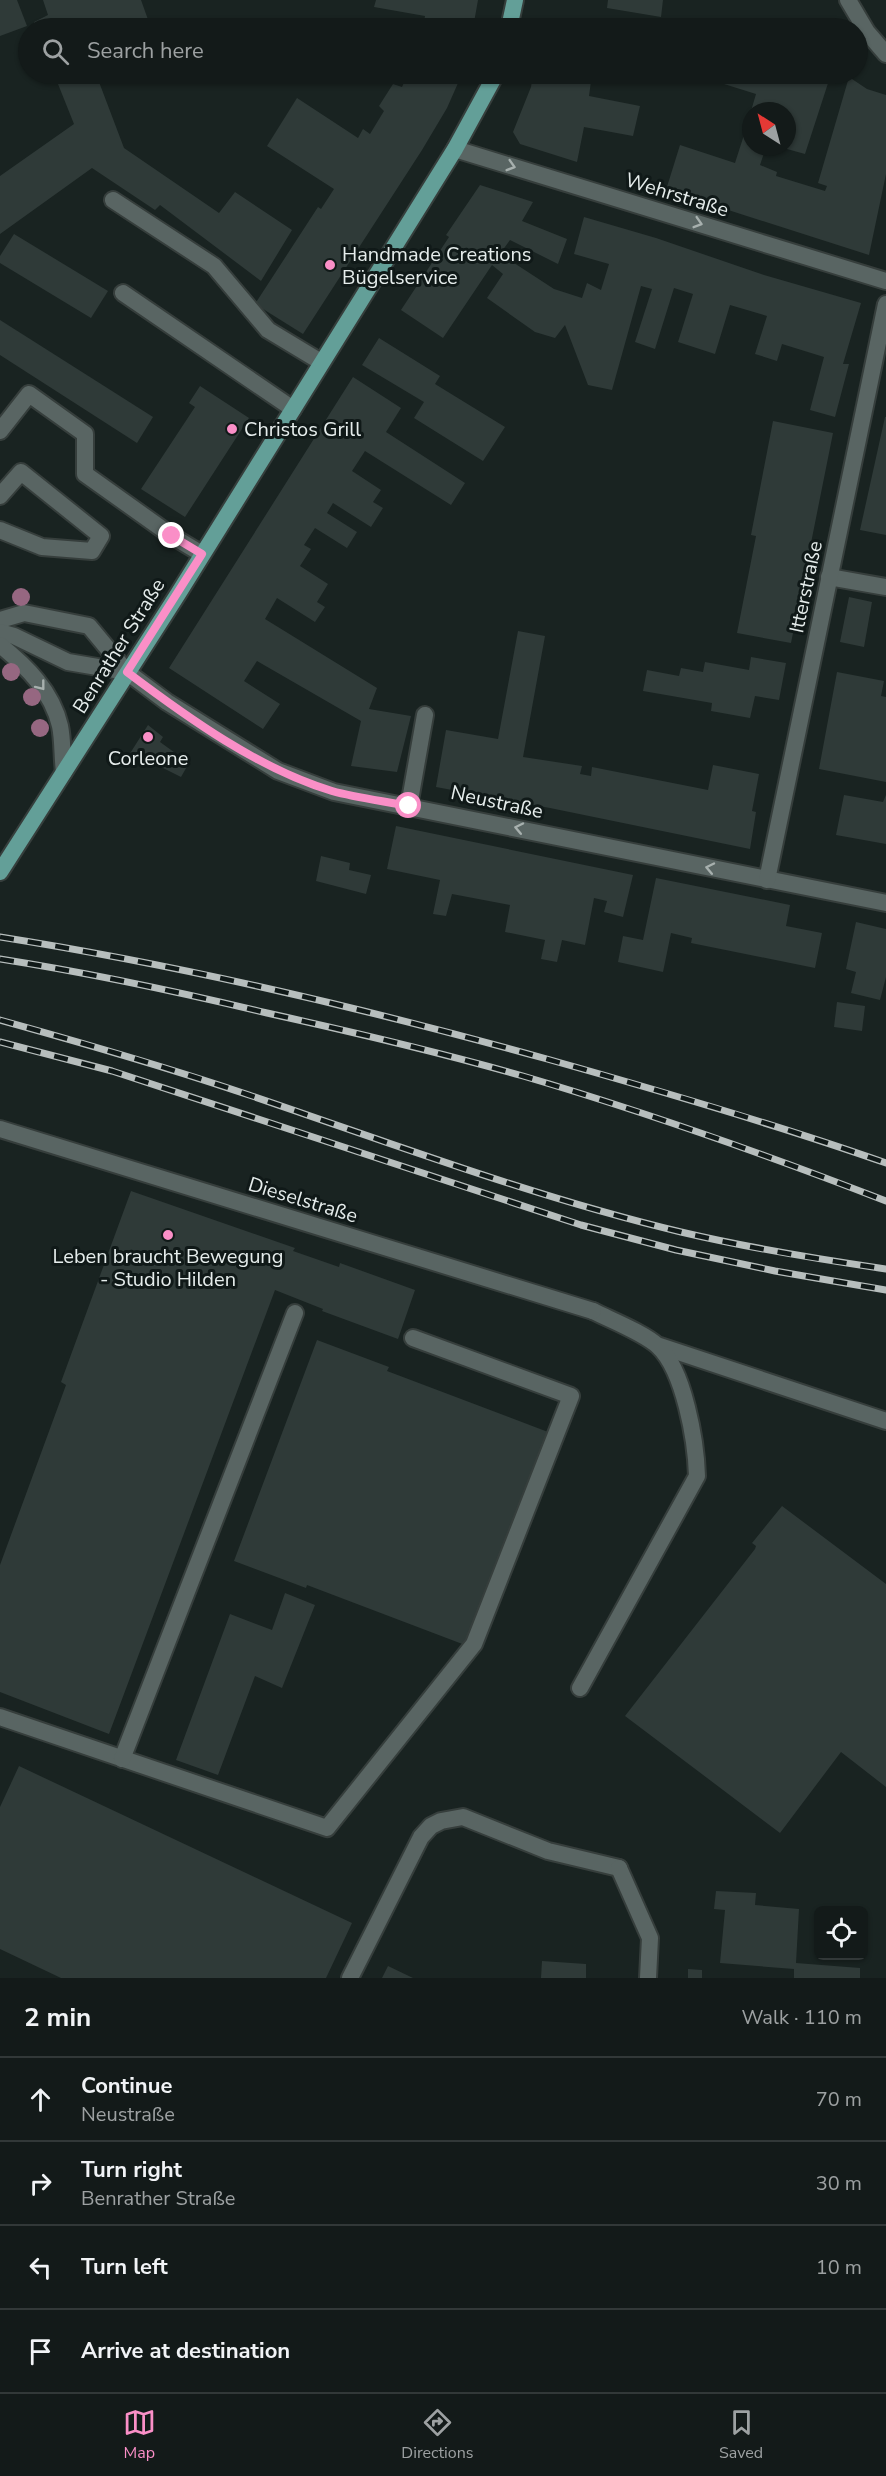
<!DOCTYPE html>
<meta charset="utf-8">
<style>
body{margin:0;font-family:"Nunito Sans",sans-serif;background:#1c2322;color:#f1f3f6}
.controls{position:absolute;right:18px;bottom:18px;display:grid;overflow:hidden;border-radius:9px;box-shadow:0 2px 4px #0004}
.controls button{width:54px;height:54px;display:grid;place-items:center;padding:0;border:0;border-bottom:2px solid #323838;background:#131a19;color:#f1f3f6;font:30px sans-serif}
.compass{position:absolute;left:742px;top:102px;width:54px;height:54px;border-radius:50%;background:#131a19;box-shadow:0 2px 4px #0004;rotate:324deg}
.stop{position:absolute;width:18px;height:18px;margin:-14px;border:4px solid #fa8fc7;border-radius:50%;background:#fff}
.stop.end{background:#fa8fc7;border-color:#fff;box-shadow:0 2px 6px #0008}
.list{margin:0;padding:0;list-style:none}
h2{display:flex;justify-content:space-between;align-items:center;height:78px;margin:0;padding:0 24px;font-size:26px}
h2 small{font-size:20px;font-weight:400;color:#9da1a2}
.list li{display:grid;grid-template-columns:39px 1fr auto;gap:18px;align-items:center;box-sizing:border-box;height:84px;padding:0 24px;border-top:2px solid #323838}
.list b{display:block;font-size:22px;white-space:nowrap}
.list p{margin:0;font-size:20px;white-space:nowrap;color:#9da1a2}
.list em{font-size:20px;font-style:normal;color:#9da1a2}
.icon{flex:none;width:33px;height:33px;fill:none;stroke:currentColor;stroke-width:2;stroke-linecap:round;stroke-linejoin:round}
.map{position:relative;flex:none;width:886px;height:1978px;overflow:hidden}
.search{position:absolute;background:#131a19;box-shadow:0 2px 4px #0004;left:18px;right:18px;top:18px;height:66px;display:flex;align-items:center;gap:15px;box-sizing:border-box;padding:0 21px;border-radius:33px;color:#9da1a2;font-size:22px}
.sheet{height:414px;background:#131a19}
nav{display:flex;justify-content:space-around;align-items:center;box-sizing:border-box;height:84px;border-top:2px solid #323838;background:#131a19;font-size:16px;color:#9da1a2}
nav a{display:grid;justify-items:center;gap:3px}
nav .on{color:#fa8fc7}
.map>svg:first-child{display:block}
.building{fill:#2f3a38}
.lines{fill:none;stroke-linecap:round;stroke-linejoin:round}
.service-casing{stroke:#363e3c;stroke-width:20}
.minor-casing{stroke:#363e3c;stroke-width:20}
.primary-casing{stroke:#363e3c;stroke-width:20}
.service{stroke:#596563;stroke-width:16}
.minor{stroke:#596563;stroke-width:16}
.primary{stroke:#639f98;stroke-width:16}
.rail-casing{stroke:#b7bebd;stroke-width:7}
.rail{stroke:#101918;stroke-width:4.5;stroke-dasharray:14;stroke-linecap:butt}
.tree{fill:#966781}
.oneway{stroke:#a7b0ae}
.route{stroke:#fa8fc7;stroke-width:8}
.poi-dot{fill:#fa8fc7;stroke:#101918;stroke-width:2}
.labels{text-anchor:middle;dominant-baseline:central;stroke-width:6;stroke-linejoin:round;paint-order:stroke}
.street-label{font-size:20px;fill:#e6edec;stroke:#101918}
.poi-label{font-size:20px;fill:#e6edec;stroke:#101918;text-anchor:start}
</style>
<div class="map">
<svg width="886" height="1978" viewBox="0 0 886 1978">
<rect width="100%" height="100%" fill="#192321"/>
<g class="building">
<path d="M0 0H17L27 26 0 36Z"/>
<path d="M43 0H141L151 28H36L34 22 48 15Z"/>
<path d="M376 0H478L473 28H423L425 16 374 7Z"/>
<path d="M608 0H663L661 17 607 8Z"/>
<path d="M54 74H96L124 148 219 213 235 192 292 230 261 281 160 205 155 210 92 168 0 234V176L74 124Z"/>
<path d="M408 74H462L447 108 422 150 303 334 255 304 318 207 321 209 334 189 267 146 297 98 358 138 363 129 370 134 384 111 379 106 393 84 402 87Z"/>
<path d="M533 74H592L589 96 640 106 633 136 584 127 577 162 520 144 513 132 531 87Z"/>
<path d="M692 74H831L805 154 787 149V111H751L756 94Z"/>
<path d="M849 77 867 89 886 95V174L869 255 666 190 680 145 735 163 751 113V147H766L760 165 777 172 776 176 825 191 827 186 818 183Z"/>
<path d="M480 185 533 202 522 221 567 239 558 264 510 240 497 258 511 261 554 289 582 298 587 283 601 290 609 264 574 254 584 217 656 238 764 275 861 303 843 364H849L835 417 810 410 824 357 782 344 777 361 755 354 767 316 730 305 715 354 678 342 693 294 674 288 655 349 635 342 652 289 641 286 612 390 588 385 565 325 555 338 535 332 487 298 503 274 492 265 443 338 401 310 449 237 446 235Z"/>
<path d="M14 234 108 291 91 318 0 263V256Z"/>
<path d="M0 320 153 417 137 443 0 355Z"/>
<path d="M379 338 440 376 435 384 505 427 483 461 414 418 424 402 362 365Z"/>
<path d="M353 377 401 408 386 432 465 483 451 505 365 451 352 471 381 490 373 502 383 508 371 527 333 503 327 513 357 532 347 548 315 528 304 545 311 549 300 566 328 584 317 602 325 607 315 622 277 598 265 619 377 688 369 709 411 716 397 772 351 766 361 721 257 661 244 681 280 704 263 729 169 668Z"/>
<path d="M200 386 249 418 185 517 141 489 195 407 189 403Z"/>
<path d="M885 417H886V535L860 530Z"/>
<path d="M773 421 833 433 791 643 737 633 756 536 751 535Z"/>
<path d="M849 597 872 602 864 647 840 642Z"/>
<path d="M518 631 545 636 523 757 582 766 580 774 591 776 592 767 708 790 713 765 759 774 752 811 756 812 750 849 550 808 436 787 446 730 498 739Z"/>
<path d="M751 657 786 663 779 700 755 696 750 718 711 711 712 703 643 691 647 670 679 676 681 668 703 672 705 662 749 670Z"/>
<path d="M837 672 884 681 881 696 886 697V782L819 769Z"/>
<path d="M148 725 163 737 160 742 189 763 181 777 149 761 147 766 129 755Z"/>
<path d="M844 795 883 802 886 795V844L836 835Z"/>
<path d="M396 826 633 875 623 917 604 912 607 901 594 898 585 945 562 940 557 962 541 959 545 940 505 932 510 905 452 894 446 916 433 914 440 880 387 869Z"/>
<path d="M321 856 350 863 349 870 371 875 366 894 316 881Z"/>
<path d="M656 878 790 905 786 926 822 933 815 968 691 943 692 938 671 933 663 972 618 962 623 936 643 940Z"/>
<path d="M856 922 886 929V977L880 1000 851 993 856 972 846 969Z"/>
<path d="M837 1002 865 1006 862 1031 834 1027Z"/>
<path d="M131 1191 295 1248 293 1251 339 1267 340 1263 415 1290 398 1339 322 1311 323 1309 275 1290 109 1734 0 1692V1565L66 1385 61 1382Z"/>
<path d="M317 1340 389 1367 387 1371 548 1432 465 1645 307 1585 306 1588 234 1561Z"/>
<path d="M782 1506 886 1584V1787L841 1752 780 1833 625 1716 755 1549 756 1546 752 1543Z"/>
<path d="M285 1593 315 1605 282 1688 255 1676 218 1775 176 1760 230 1614 272 1630Z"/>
<path d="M19 1766 352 1923 326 1978H61L0 1949V1807Z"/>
<path d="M716 1891 756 1893 755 1905 799 1909 796 1963 860 1968V1978H794V1969L720 1963 725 1910 714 1909Z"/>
<path d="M542 1961 586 1964V1978H541Z"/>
<path d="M388 1966 413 1978H382Z"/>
<path d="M688 1969 702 1970V1978H688Z"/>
</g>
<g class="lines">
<defs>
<g id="service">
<path d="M848 0 867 32 886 54"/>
<path d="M113 200 214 266 268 330 321 362"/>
<path d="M123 293 293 409"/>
<path d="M0 431 29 394 85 434V474L172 536 202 554"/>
<path d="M0 496 21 472 101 536 92 551 42 547 0 530"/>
<path d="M829 577 886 587"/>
<path d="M409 806 425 715"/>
<path d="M660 1346 886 1421"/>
<path d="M580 1688 697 1476C696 1441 684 1370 658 1346 644 1333 611 1320 593 1311"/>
<path d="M0 1717 327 1828 474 1644 571 1396 413 1338"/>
<path d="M122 1759 295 1313"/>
<path d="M350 1978 421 1837 431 1826 441 1821 463 1817 548 1851 619 1868"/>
</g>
<g id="minor">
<path d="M455 149 886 281"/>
<path d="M0 620 24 613 89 626 127 672 167 702 278 771 334 792 886 903"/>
<path d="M0 632 14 636 68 662 127 672"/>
<path d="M0 645C26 666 52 691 60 726 63 740 62 757 64 772"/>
<path d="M767 880 886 304"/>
<path d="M0 1129 593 1311"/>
<path d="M619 1868 650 1938 648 1978"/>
</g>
<g id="primary">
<path d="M509 28 515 0"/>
<path d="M0 872 178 594 455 149 496 74"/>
</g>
</defs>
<use href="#service" class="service-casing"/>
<use href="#minor" class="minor-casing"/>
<use href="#primary" class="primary-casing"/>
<use href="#service" class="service"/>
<use href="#minor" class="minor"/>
<use href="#primary" class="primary"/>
<defs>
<g id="rail">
<path d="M0 937C185 966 367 1009 547 1059 661 1091 775 1124 886 1163"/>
<path d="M0 959C90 973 179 992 267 1013 353 1032 439 1052 523 1076 646 1112 767 1155 886 1201"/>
<path d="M0 1020C83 1043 167 1067 249 1095 391 1143 534 1197 681 1232 749 1248 817 1259 886 1269"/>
<path d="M0 1042 112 1071 581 1225 676 1250 775 1271 886 1290"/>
</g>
</defs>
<use href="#rail" class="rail-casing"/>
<use href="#rail" class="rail"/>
</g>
<g class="tree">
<circle cx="21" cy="597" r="9"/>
<circle cx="11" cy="672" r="9"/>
<circle cx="32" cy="697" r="9"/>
<circle cx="40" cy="728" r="9"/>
</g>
<defs><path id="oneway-chevron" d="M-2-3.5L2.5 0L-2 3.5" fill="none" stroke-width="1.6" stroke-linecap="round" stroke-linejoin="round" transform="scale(1.5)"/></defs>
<g class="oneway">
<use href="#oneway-chevron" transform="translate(511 166) rotate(17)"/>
<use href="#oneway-chevron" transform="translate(698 223) rotate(17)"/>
<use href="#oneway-chevron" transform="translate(41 686) rotate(52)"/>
<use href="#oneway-chevron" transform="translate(519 828) rotate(-168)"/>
<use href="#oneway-chevron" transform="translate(710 868) rotate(-168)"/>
</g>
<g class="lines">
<path class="route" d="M172 536 202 554 127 672C188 718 259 769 332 791 357 798 384 801 409 806"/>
</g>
<g class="poi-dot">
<circle cx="330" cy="265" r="6"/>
<circle cx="232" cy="429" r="6"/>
<circle cx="148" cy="737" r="6"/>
<circle cx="168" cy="1235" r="6"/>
</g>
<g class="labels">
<g class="street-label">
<text transform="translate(677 195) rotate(17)">Wehrstraße</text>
<text transform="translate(806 587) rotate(-78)">Itterstraße</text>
<text transform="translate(119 646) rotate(-58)">Benrather Straße</text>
<text transform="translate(497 802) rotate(12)">Neustraße</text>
<text transform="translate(303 1200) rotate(17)">Dieselstraße</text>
</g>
<g class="poi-label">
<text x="342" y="254">Handmade Creations<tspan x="342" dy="23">Bügelservice</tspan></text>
<text x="244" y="429">Christos Grill</text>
<text x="148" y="758" text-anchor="middle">Corleone</text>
<text x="168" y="1256" text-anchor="middle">Leben braucht Bewegung<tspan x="168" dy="23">- Studio Hilden</tspan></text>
</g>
</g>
</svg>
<div class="controls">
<button><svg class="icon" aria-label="locate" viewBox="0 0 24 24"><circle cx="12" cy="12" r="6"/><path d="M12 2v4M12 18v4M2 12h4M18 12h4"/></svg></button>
</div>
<svg class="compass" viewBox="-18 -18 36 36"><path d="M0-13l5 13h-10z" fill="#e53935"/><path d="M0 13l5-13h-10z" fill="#9da1a2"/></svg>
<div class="stop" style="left:409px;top:806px"></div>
<div class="stop end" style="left:172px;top:536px"></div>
<div class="search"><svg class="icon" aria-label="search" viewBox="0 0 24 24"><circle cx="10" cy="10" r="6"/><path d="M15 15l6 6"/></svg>Search here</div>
</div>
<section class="sheet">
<h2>2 min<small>Walk · 110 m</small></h2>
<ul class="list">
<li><svg class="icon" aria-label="ahead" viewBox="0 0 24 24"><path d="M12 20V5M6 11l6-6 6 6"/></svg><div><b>Continue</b><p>Neustraße</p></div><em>70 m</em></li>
<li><svg class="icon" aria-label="right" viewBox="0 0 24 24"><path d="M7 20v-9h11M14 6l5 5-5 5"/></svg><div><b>Turn right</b><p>Benrather Straße</p></div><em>30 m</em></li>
<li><svg class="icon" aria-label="left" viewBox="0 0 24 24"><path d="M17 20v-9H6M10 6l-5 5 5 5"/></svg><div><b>Turn left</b></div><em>10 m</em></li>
<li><svg class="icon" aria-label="arrive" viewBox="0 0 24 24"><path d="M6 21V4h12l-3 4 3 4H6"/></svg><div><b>Arrive at destination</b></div></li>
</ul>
</section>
<nav>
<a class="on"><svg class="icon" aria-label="map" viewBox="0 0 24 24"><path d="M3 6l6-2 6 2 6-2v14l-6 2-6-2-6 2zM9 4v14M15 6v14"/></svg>Map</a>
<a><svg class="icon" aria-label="directions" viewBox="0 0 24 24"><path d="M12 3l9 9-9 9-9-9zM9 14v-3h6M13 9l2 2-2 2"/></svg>Directions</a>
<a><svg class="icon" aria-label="saved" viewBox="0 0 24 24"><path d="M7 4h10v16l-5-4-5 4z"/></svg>Saved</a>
</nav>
